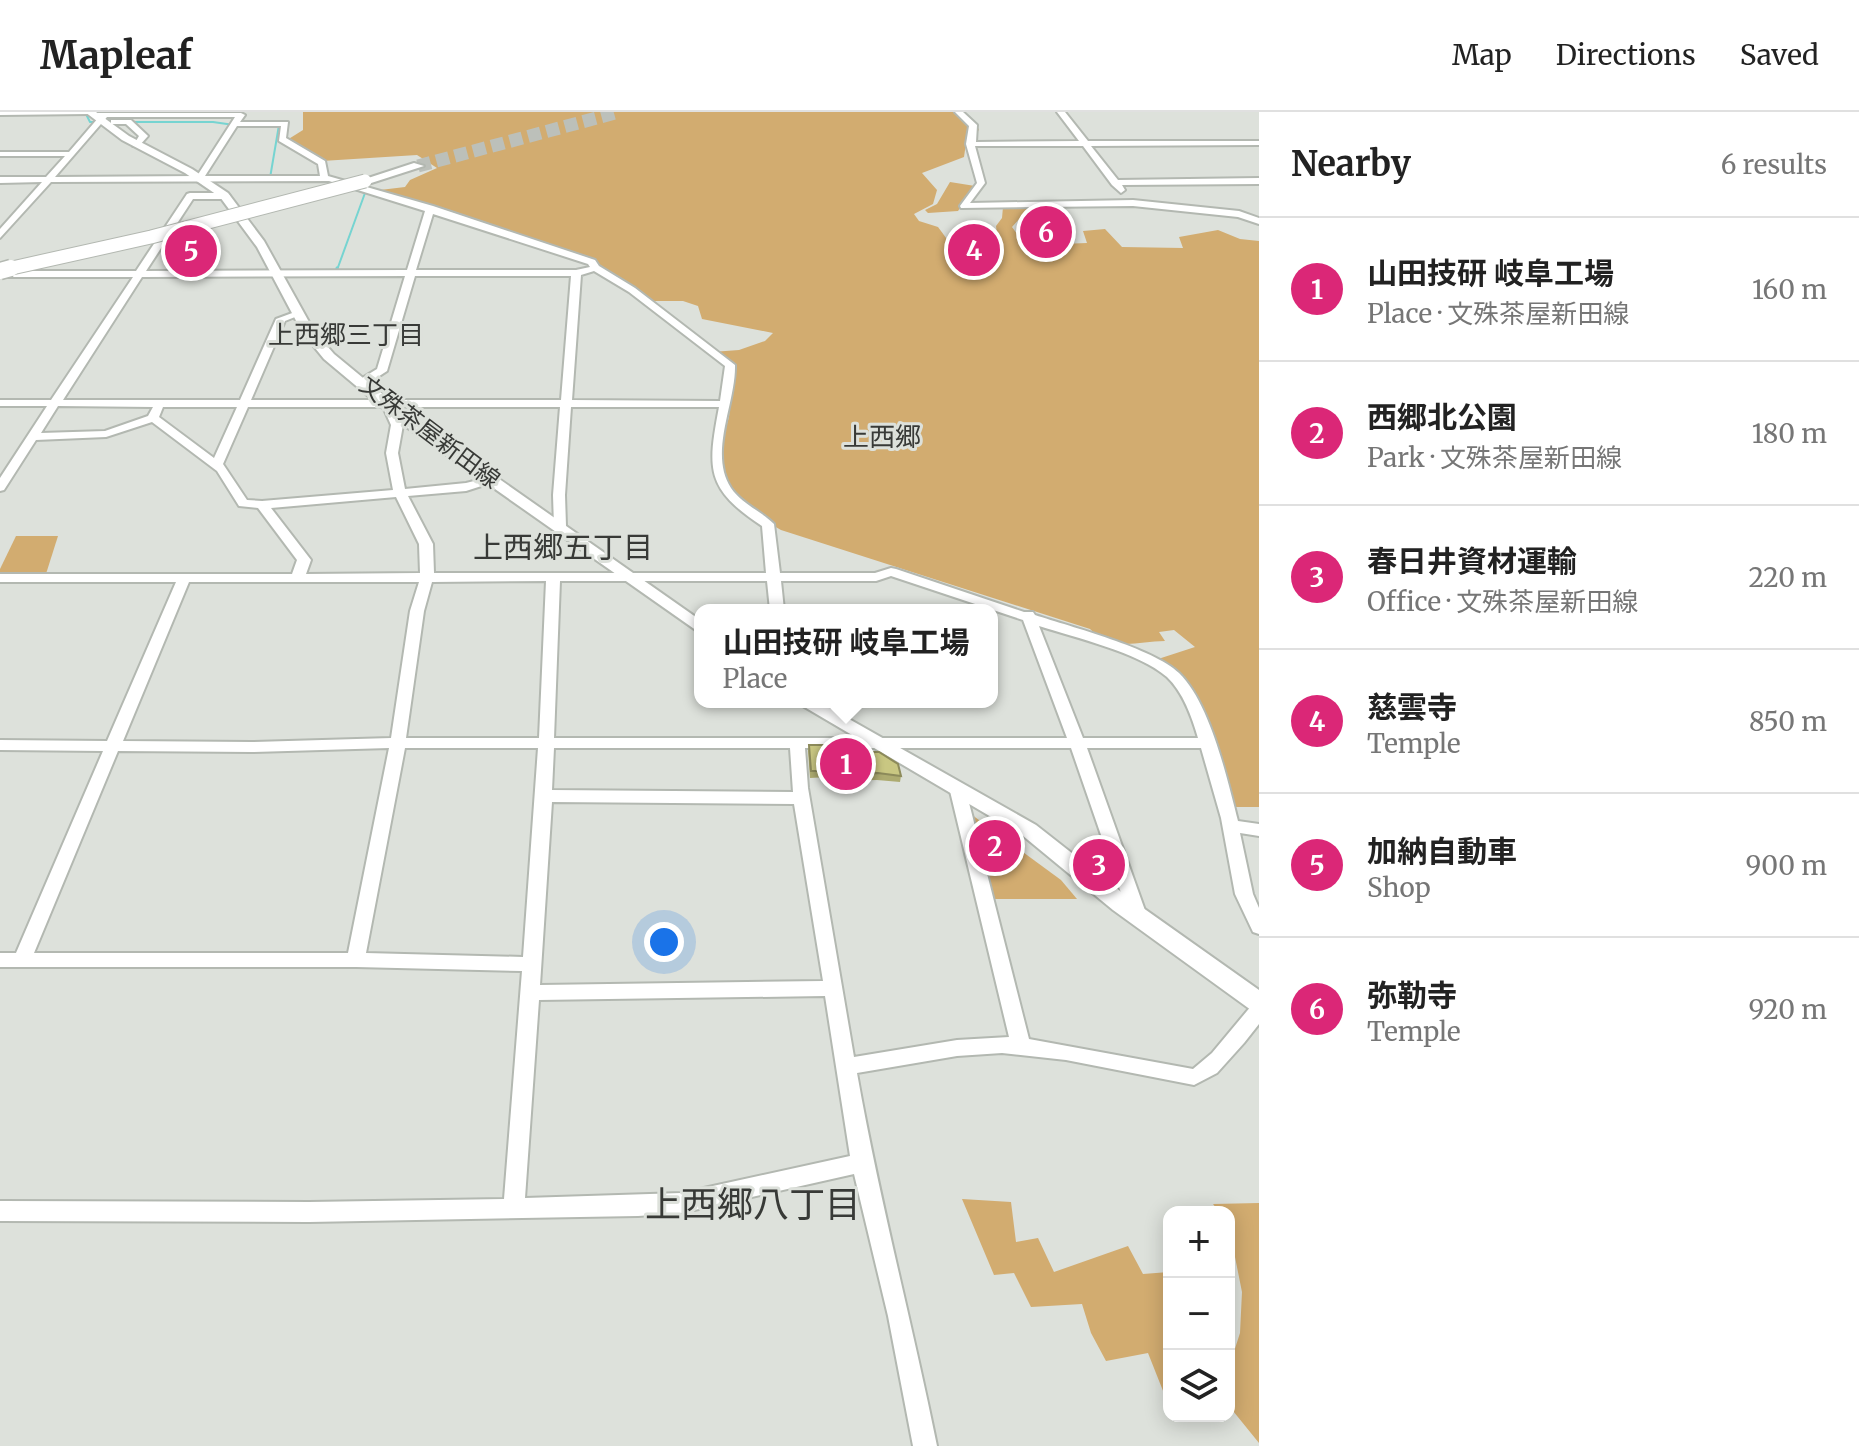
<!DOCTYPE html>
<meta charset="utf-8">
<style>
body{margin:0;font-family:Merriweather,"Noto Sans JP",serif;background:#f2f2f2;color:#222}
.controls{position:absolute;right:24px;bottom:24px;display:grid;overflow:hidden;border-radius:16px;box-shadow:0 4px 20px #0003}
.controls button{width:72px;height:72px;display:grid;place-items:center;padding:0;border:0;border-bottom:2px solid #e0e0e0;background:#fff;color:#222;font:40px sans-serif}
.you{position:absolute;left:664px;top:830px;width:28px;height:28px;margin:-20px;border:6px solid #fff;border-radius:50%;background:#1a73e8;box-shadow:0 0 0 12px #1a73e833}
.badge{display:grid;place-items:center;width:52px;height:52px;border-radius:50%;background:#db2777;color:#fff;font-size:26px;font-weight:700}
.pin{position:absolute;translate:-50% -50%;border:4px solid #fff;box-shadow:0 2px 8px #0006}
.popup{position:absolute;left:694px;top:492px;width:304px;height:104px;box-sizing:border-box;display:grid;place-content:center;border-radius:16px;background:#fff;filter:drop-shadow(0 2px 6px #0005);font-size:26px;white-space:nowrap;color:#767676}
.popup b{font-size:30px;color:#222}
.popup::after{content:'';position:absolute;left:50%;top:100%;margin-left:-16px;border:16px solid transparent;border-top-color:#fff}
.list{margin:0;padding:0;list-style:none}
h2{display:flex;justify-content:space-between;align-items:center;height:104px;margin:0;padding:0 32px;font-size:34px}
h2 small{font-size:26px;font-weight:400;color:#767676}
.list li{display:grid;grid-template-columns:52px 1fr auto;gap:24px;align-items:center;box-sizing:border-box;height:144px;padding:0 32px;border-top:2px solid #e0e0e0}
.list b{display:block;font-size:30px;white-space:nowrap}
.list p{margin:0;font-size:26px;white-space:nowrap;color:#767676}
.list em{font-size:26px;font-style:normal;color:#767676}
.icon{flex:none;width:44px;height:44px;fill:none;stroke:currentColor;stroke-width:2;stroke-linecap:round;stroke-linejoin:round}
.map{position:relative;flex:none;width:1259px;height:1334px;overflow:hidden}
header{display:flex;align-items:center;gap:48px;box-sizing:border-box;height:112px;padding:0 40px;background:#fff;border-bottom:2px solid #e0e0e0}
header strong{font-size:38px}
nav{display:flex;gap:44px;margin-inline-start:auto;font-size:28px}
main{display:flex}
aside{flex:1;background:#fff}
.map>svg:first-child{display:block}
.green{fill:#d2ac70}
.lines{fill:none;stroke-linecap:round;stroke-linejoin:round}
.stream-far1{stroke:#76d4d1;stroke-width:2}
.stream{stroke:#76d4d1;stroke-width:3}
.highway-tunnel{stroke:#bcc0ba;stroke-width:13;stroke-dasharray:13 6;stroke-linecap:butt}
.minor-casing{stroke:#b3b8b1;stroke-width:4}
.major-casing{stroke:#b3b8b1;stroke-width:4}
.highway-casing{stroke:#b3b8b1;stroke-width:4}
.minor{fill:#fff;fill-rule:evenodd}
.major{fill:#fff;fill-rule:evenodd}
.highway{fill:#fff;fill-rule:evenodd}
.highway-bridge-far1-casing{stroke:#b3b8b1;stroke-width:15;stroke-linecap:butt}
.highway-bridge-casing{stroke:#b3b8b1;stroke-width:19;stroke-linecap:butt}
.highway-bridge-far1{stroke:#fff;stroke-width:13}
.highway-bridge{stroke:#fff;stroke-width:16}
.wall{fill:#adab70}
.building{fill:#c9c782;stroke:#8d8b5b;stroke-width:2}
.labels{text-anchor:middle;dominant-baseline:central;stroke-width:6;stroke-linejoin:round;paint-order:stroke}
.far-street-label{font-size:24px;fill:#383a37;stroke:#dde1db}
.far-neighbourhood-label{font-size:26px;fill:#383a37;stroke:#dde1db}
.far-quarter-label{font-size:26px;fill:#383a37;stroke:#dde1db}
.neighbourhood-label{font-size:30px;fill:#383a37;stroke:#dde1db}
.near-neighbourhood-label{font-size:36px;fill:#383a37;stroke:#dde1db}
</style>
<header>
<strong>Mapleaf</strong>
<nav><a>Map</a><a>Directions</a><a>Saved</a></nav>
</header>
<main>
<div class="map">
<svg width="1259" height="1334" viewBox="0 0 1259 1334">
<rect width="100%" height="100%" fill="#dde1db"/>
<g class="green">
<path d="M303 0H953L979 17 977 22 967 24 964 45 922 61 937 78 933 92 914 102 919 109 938 115C958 142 962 154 1002 150V130H998L996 114 1002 106 1003 95 1031 94 1036 104 1021 105 1012 115 1020 126 1035 129 1034 133 1087 131 1083 119 1105 117 1122 135 1183 136 1179 125 1218 118 1240 127 1259 129V695H1232L1193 584 1155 548 1195 535 1174 518 1159 520 1165 529C1137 529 1113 541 1090 517L781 418C752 402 728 389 713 358L729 305 732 262 729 255 712 240 739 238 765 229 773 221 702 207 698 194 683 189H647L598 153 566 139 380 78 405 75 410 68 437 56 417 43 322 49 287 28 303 18Z"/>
<path d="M950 70 975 74 958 99 928 101 925 98 937 92Z"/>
<path d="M16 424H58L45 465 0 464V457Z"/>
<path d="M968 700 1061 768 1077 787H990Z"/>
<path d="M962 1087 1011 1090 1016 1130 1038 1126 1054 1160 1128 1134 1143 1162 1169 1160V1294L1148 1241 1106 1249 1091 1221 1082 1192 1031 1195 1014 1161 994 1163Z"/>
<path d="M1259 1091V1331L1229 1294V1255L1240 1221 1242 1180 1232 1130 1234 1125 1229 1117V1100H1219L1213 1092Z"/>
</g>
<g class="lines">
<g class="stream-far1">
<path d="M85 0 90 10H115"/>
<path d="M128 10H213L234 13"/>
<path d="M270 66 279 13H275"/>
<path d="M337 158 365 81 353 77"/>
</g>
<path class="stream" d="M336 160 337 156"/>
<path class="highway-tunnel" d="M418 54 619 0"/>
<defs>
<g id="minor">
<path d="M0 0H94L90 2 0 3Z"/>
<path d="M955 0H963L977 13 976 30 1079 29 1057 0H1065L1088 29H1259V33L1091 34 1118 68 1259 66V72L1122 73 1125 78 1121 81 1112 73 1083 34H975L985 71 970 91 1133 88 1239 99 1259 106V112L1238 105 1133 94 961 96 960 94 977 71 966 32 969 14Z"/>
<path d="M98 1H241L245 3 240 10H288L286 26 325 49 328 64 433 94 595 148 599 154 635 176 735 253C736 291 708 341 731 376 742 392 761 399 774 412L780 461H875L891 456 896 457 1024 500H1033L1035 503C1071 515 1153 536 1179 561 1210 591 1227 666 1238 709L1259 712V724L1240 721 1253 782 1259 796V822L1253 820 1235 782 1221 706 1201 636H1087L1147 804 1144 809H1132L1129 804 1071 636H805L808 676 854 945 957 928 1009 925 950 679 958 673 966 679 1029 927 1193 957 1212 941 1252 893 1259 890V912L1244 931 1217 961 1194 973 1066 948 1002 941 957 944 857 961C879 1087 912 1210 937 1334H913L888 1204 854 1062 681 1101 638 1104 309 1110 0 1109V1089L309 1090 504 1087 522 859 356 855H0V841H16L103 639 0 638V628L107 629 176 470H0V462H292L297 448 258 396 239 394 217 359 152 310 106 325 36 328 4 378 0 379V366L47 294H0V288H51L133 165H0V159H136L187 82 190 81H226L230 84 226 87H193L146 159 407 158 425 99 329 69 51 70 0 126V117L42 70 0 71V65H46L65 44H0V40H69L99 5 94 3ZM107 5H235L197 64 55 65ZM237 14H281L279 29 318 52 320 64H205ZM433 102 588 152 590 155 576 158H416ZM594 159 629 180 725 254 720 289 572 288 581 163ZM405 164 377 257 359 268V272H367L387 259 415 164H571L561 288H251L285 209 300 203 295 200 276 207 240 288H63L142 165ZM58 294 153 295 148 304 105 319 41 321ZM163 295H237L214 346 159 305ZM248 295H383L391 313 386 341 393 378 262 389 247 388 223 352ZM394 295H560L553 383 554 414 560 418 566 414 565 383 571 295H719C707 358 706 377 762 414L766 461H434L433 432 408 384 466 379 500 368 494 364 466 371 405 377 398 341 403 313ZM396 385 419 432 420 461 306 462 311 448 271 396ZM891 464 1023 508 1067 626H554L560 469H767L770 498H784L781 469H876ZM546 469 539 626H406L424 499 432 470ZM189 470H419L410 499 391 626 252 630 123 629ZM1039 514C1076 526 1138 540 1167 565 1183 580 1192 605 1198 626H1083ZM389 636 348 841H34L118 639 252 640ZM405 636H538L523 845 366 841ZM554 636H790L793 680 552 678ZM552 690 794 692 823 869 540 873ZM825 884 850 1044 681 1081 525 1086 539 888Z"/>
<path d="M111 8H131L148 24 139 34H133L139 24 126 12H111Z"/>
</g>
<g id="major">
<path d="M85 0H96L129 24 192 57 228 81 264 129 314 219 334 242 408 303 700 508V521L398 309 324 247 302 220 257 135 220 85 185 61 122 28Z"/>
<path d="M796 590H819L1036 713 1129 786 1259 878V900L1251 898 1113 798 1022 723Z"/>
</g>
<path id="highway" d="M414 51 424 54 365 73 359 69Z"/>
</defs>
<use href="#minor" class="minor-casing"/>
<use href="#major" class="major-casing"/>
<use href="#highway" class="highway-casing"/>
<use href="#minor" class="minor"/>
<use href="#major" class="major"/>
<use href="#highway" class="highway"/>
<defs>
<path id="highway-bridge-far1" d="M3 158 151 125 365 69"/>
<path id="highway-bridge" d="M0 159 11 156"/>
</defs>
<use href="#highway-bridge-far1" class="highway-bridge-far1-casing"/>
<use href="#highway-bridge" class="highway-bridge-casing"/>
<use href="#highway-bridge-far1" class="highway-bridge-far1"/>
<use href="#highway-bridge" class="highway-bridge"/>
</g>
<path class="wall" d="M809 633 867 640 901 664 900 670 877 668 828 669V665L810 666 808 639Z"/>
<path class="building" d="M809 633H865L867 640H879L898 652 901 664 878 661 829 662V659H811Z"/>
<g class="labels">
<g class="far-street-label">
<text transform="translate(430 320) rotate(37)">文殊茶屋新田線</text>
</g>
<g class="far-neighbourhood-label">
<text x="346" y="222">上西郷三丁目</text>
</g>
<g class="far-quarter-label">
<text x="882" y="324">上西郷</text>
</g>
<g class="neighbourhood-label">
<text x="563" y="435">上西郷五丁目</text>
</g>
<g class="near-neighbourhood-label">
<text x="753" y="1092">上西郷八丁目</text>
</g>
</g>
</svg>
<div class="controls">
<button>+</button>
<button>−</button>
<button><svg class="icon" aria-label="layers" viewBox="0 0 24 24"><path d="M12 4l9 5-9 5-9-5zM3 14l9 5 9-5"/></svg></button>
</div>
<div class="you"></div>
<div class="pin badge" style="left:846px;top:652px">1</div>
<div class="popup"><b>山田技研 岐阜工場</b>Place</div>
<div class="pin badge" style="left:995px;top:734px">2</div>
<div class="pin badge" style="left:1099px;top:753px">3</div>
<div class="pin badge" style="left:974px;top:138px">4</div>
<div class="pin badge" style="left:191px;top:139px">5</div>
<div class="pin badge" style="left:1046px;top:120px">6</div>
</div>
<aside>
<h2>Nearby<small>6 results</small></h2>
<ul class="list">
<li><span class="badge">1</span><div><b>山田技研 岐阜工場</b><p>Place · 文殊茶屋新田線</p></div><em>160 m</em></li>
<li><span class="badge">2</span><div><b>西郷北公園</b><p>Park · 文殊茶屋新田線</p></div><em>180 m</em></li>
<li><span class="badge">3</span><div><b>春日井資材運輸</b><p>Office · 文殊茶屋新田線</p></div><em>220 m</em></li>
<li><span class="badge">4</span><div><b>慈雲寺</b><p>Temple</p></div><em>850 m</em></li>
<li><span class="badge">5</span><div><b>加納自動車</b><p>Shop</p></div><em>900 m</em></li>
<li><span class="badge">6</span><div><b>弥勒寺</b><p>Temple</p></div><em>920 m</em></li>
</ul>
</aside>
</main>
